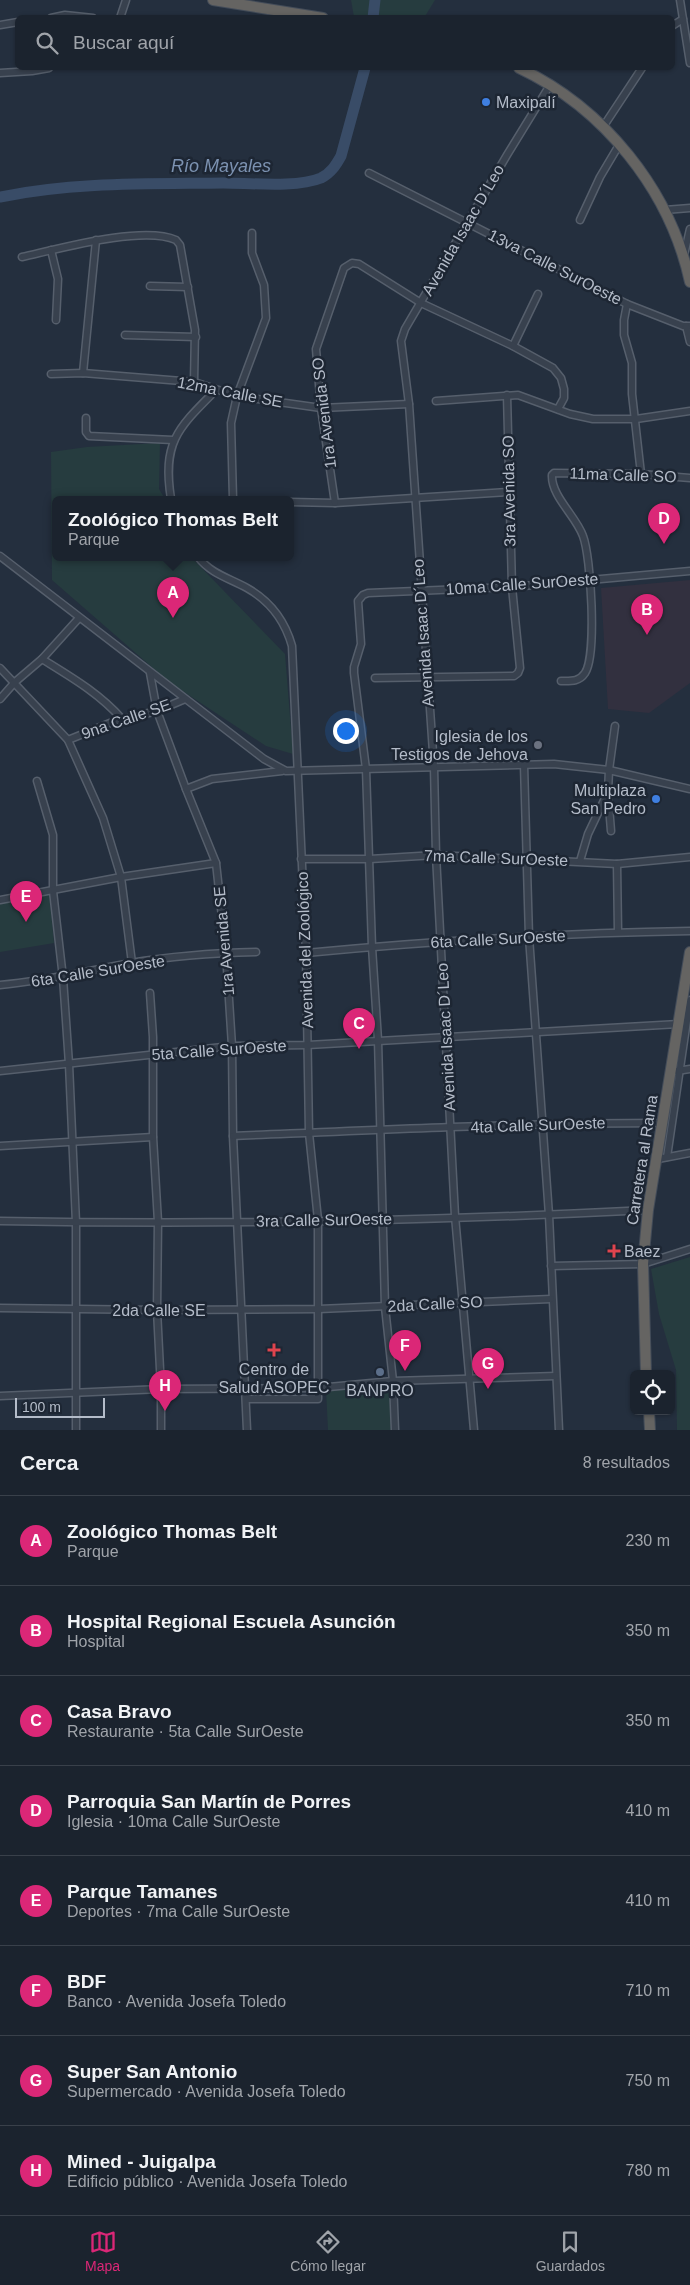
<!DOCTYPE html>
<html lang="es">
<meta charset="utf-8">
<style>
body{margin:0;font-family:Arial,sans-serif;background:#282f3a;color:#f1f3f6}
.controls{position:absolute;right:15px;bottom:15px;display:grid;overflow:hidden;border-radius:8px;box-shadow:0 1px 4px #0004}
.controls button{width:45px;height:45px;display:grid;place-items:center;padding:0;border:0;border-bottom:1px solid #39404a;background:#1b232e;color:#f1f3f6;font:25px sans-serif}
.scale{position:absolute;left:15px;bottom:12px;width:90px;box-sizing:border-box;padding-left:5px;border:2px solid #b4bcc9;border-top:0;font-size:14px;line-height:18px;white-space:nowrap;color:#b4bcc9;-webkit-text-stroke:4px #1d2633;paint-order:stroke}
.you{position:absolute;left:345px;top:730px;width:18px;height:18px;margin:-12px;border:4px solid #fff;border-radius:50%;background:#1a73e8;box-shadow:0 0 0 8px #1a73e833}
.badge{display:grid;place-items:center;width:32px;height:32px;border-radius:50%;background:#db2777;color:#fff;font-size:16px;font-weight:700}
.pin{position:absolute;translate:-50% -41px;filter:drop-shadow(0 1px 2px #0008)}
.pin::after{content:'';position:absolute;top:26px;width:18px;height:15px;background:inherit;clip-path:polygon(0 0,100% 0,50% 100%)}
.popup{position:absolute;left:52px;top:496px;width:242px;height:65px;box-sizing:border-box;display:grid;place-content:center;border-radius:8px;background:#1b232e;filter:drop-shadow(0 1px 4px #0005);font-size:16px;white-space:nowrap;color:#a0a4aa}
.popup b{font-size:19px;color:#f1f3f6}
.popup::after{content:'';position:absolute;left:50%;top:100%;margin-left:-10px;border:10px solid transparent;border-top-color:#1b232e}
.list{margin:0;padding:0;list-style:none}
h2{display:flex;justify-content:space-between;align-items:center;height:65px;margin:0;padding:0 20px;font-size:21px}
h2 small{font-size:16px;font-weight:400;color:#a0a4aa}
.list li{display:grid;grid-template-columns:32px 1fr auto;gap:15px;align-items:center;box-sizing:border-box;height:90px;padding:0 20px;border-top:1px solid #39404a}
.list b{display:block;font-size:19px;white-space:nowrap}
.list p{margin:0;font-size:16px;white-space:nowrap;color:#a0a4aa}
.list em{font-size:16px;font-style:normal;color:#a0a4aa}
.icon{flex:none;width:28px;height:28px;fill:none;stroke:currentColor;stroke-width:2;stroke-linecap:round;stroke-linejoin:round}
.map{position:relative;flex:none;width:690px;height:1430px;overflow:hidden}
.search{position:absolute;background:#1b232e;box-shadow:0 1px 4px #0004;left:15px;right:15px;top:15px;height:55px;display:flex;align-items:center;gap:12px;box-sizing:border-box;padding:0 18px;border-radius:8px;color:#a0a4aa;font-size:19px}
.sheet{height:785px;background:#1b232e}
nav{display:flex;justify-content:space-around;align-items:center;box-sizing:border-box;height:70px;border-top:1px solid #39404a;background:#1b232e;font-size:14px;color:#a0a4aa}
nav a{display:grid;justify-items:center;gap:2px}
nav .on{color:#db2777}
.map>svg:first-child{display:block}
.medical{fill:#32303f}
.green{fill:#263c3f}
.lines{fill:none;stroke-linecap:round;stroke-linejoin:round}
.river{stroke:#394c67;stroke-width:11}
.minor-casing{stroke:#565f6c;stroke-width:9}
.trunk-casing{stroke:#434c59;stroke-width:12}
.minor{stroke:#38414e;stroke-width:6}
.trunk{stroke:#656462;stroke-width:10}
.shop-dot{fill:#3f7fe0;stroke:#1d2633;stroke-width:2}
.worship-dot{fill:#6b7280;stroke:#1d2633;stroke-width:2}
.health-dot{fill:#e0444e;stroke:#1d2633;stroke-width:2}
.service-dot{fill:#5c6f8a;stroke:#1d2633;stroke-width:2}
.labels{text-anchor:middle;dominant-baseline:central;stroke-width:5;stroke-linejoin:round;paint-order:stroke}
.poi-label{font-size:16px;fill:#b4bcc9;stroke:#1d2633;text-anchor:start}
.street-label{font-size:16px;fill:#b4bcc9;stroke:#1d2633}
.water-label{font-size:18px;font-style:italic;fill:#7c92b1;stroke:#1d2633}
</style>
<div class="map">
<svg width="690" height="1430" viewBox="0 0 690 1430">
<rect width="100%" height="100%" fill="#242f3e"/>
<path class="medical" d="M690 580V683L649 713 608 709 601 588Z"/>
<g class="green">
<path d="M351 0H435L424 18 354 17Z"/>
<path d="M160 443 159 489 165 499H56V557H191L285 654 293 754 266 746 169 682 52 580 51 452 87 447Z"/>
<path d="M49 892 54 943 0 952V901Z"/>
<path d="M690 1257V1430H677L676 1370 659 1314 651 1269Z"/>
<path d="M391 1389 392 1430H328L326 1390Z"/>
</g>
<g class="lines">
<g class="river">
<path d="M373 18 375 0"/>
<path d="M0 197C74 182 148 184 223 183 250 183 297 188 321 178 331 173 336 165 341 156L365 68"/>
</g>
<defs>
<g id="minor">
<path d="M680 0 690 63"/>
<path d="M51 18 65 15 93 18"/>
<path d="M120 18 126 0"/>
<path d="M0 25 18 22"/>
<path d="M672 26 683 19"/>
<path d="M0 73 32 71 49 68"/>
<path d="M603 127 642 68"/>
<path d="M369 173 627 304 683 326H690"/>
<path d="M665 210 690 208"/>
<path d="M580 220 600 177 619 145"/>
<path d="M51 250 58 279 56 320"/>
<path d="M684 255 690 229"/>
<path d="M22 257C58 249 143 225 176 240L180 245 195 330 194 382"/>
<path d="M150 286 188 287"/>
<path d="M627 304 624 320V335L632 363V394L641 474"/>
<path d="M686 326 690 342"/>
<path d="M125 335 196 337"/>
<path d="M513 346 538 294"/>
<path d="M83 373 96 240"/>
<path d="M51 374 83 373 194 382 237 396 321 408 409 404"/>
<path d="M436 401 518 395 570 414 593 419H636L690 411"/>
<path d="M86 418V432L89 436 173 440"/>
<path d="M171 499C162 442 178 428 216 390"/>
<path d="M233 499 231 423 237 396 266 318 264 285 252 253V233"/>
<path d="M290 502 335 503 508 492"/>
<path d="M335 503 321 408 316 349 344 268 352 263 359 264 421 303 513 346 553 368 561 378 564 389V398L558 409"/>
<path d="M0 556 264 759 286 771 554 764 609 770 690 789"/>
<path d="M198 557C211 574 229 578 247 588 270 601 285 621 292 646L306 953 309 1133 318 1220V1399H246"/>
<path d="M42 659C71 677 99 693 122 719"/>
<path d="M0 668 68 740 103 818 121 877 132 963"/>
<path d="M150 673 157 711 186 789 216 863 226 953 232 1046 233 1136 247 1430"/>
<path d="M375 678 514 676 518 673 520 668 512 587 507 395"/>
<path d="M561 681C571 681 579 682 585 673 597 655 591 557 583 536 576 516 551 496 552 475L554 473 641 474 690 478"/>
<path d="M0 699 15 682 42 659 79 618"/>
<path d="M68 740 115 721 157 711 185 699"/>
<path d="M524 765 529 937 549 1215 559 1430"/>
<path d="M37 781 53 835V891L63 978 69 1064 76 1223V1430"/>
<path d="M186 789 212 779 282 771"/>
<path d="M608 794 611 831"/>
<path d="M301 859H370L436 855 617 864 690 857"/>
<path d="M580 861 588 834 608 792 609 770 615 726"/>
<path d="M617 864 618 932"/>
<path d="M0 900 121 877 216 863"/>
<path d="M306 953C434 941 562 933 690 931"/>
<path d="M0 985C45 981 87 971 131 963 172 956 215 953 256 952"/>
<path d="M150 993 153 1037V1137L158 1222 157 1310 161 1389V1430"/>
<path d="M0 1071 232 1046 308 1045 679 1024"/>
<path d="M677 1071 690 1069"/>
<path d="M233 1136C377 1130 519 1123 663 1123"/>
<path d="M0 1146 153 1137"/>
<path d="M667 1157 690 1000"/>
<path d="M658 1159 690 1153"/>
<path d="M0 1221C216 1225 433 1221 648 1210"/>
<path d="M551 1266 643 1264 690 1249"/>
<path d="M0 1308 157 1310 319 1309 551 1299"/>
<path d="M0 1396 161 1389 318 1388 393 1381 556 1376"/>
<path d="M395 1430 393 1381 385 1307 378 1040 372 947 366 769 354 673V667L361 644 358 601 363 595 368 593 512 587 690 571"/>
<path d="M474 1430 455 1216 436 855 434 767 409 404 401 341 405 329 507 155 550 85"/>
</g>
<g id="trunk">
<path d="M213 0 323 18"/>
<path d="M519 68C604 108 670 190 690 282"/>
<path d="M646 1374 643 1264 648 1210 690 952"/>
<path d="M649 1411 650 1430"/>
</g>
</defs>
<use href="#minor" class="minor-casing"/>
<use href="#trunk" class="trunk-casing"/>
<use href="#minor" class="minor"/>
<use href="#trunk" class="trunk"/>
</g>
<g class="shop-dot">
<circle cx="486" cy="102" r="5"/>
<circle cx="656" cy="799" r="5"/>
</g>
<circle class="worship-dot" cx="538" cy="745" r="5"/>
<g class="health-dot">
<path d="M611.5 1243.5h5v5h5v5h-5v5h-5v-5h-5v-5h5z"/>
<path d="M271.5 1342.5h5v5h5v5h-5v5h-5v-5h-5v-5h5z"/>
</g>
<circle class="service-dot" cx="380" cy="1372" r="5"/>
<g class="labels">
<g class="poi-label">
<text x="496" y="102">Maxipalí</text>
<text x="528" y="736" text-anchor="end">Iglesia de los<tspan x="528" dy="18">Testigos de Jehova</tspan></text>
<text x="646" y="790" text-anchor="end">Multiplaza<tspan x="646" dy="18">San Pedro</tspan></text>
<text x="624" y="1251">Baez</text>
<text x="274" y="1369" text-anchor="middle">Centro de<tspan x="274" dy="18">Salud ASOPEC</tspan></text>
<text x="380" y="1390" text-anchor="middle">BANPRO</text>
</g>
<g class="street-label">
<text transform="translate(463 230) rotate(-60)">Avenida Isaac D´Leo</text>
<text transform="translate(555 267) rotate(27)">13va Calle SurOeste</text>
<text transform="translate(230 392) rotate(11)">12ma Calle SE</text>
<text transform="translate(324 413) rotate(-97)">1ra Avenida SO</text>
<text transform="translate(623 475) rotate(2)">11ma Calle SO</text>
<text transform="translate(509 491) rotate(-91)">3ra Avenida SO</text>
<text transform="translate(522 584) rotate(-4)">10ma Calle SurOeste</text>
<text transform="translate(423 633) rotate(-94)">Avenida Isaac D´Leo</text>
<text transform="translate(126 719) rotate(-19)">9na Calle SE</text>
<text transform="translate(496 858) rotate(2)">7ma Calle SurOeste</text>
<text transform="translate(498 939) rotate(-3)">6ta Calle SurOeste</text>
<text transform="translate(224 941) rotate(-95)">1ra Avenida SE</text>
<text transform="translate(305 950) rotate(-92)">Avenida del Zoológico</text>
<text transform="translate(98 971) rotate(-9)">6ta Calle SurOeste</text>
<text transform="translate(446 1037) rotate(-93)">Avenida Isaac D´Leo</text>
<text transform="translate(219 1050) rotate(-4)">5ta Calle SurOeste</text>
<text transform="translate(538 1125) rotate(-2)">4ta Calle SurOeste</text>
<text transform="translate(642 1160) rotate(-81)">Carretera al Rama</text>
<text transform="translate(324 1220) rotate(-1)">3ra Calle SurOeste</text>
<text transform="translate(435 1304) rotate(-3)">2da Calle SO</text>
<text x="159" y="1310">2da Calle SE</text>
</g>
<g class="water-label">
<text x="221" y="166">Río Mayales</text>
</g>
</g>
</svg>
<div class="controls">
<button><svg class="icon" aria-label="locate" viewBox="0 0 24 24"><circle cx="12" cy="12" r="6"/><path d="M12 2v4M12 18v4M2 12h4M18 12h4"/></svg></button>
</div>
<div class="scale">100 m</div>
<div class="you"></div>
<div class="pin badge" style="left:173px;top:618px">A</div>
<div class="popup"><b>Zoológico Thomas Belt</b>Parque</div>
<div class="pin badge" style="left:647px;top:635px">B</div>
<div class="pin badge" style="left:359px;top:1049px">C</div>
<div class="pin badge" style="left:664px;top:544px">D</div>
<div class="pin badge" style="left:26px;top:922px">E</div>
<div class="pin badge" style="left:405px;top:1371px">F</div>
<div class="pin badge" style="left:488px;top:1389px">G</div>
<div class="pin badge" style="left:165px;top:1411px">H</div>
<div class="search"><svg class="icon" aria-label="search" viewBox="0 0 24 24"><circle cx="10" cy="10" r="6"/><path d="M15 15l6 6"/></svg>Buscar aquí</div>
</div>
<section class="sheet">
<h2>Cerca<small>8 resultados</small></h2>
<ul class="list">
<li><span class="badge">A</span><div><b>Zoológico Thomas Belt</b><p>Parque</p></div><em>230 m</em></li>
<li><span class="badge">B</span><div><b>Hospital Regional Escuela Asunción</b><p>Hospital</p></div><em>350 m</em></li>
<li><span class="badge">C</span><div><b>Casa Bravo</b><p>Restaurante · 5ta Calle SurOeste</p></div><em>350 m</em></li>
<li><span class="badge">D</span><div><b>Parroquia San Martín de Porres</b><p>Iglesia · 10ma Calle SurOeste</p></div><em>410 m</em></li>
<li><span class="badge">E</span><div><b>Parque Tamanes</b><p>Deportes · 7ma Calle SurOeste</p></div><em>410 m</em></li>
<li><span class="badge">F</span><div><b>BDF</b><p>Banco · Avenida Josefa Toledo</p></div><em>710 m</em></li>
<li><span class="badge">G</span><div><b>Super San Antonio</b><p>Supermercado · Avenida Josefa Toledo</p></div><em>750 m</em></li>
<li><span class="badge">H</span><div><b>Mined - Juigalpa</b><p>Edificio público · Avenida Josefa Toledo</p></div><em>780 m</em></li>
</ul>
</section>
<nav>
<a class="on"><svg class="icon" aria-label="map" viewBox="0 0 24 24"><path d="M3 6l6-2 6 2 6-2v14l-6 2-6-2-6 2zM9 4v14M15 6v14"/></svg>Mapa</a>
<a><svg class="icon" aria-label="directions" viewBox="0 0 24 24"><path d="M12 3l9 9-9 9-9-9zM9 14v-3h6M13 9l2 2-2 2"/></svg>Cómo llegar</a>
<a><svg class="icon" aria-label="saved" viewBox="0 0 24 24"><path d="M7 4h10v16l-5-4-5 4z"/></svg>Guardados</a>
</nav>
